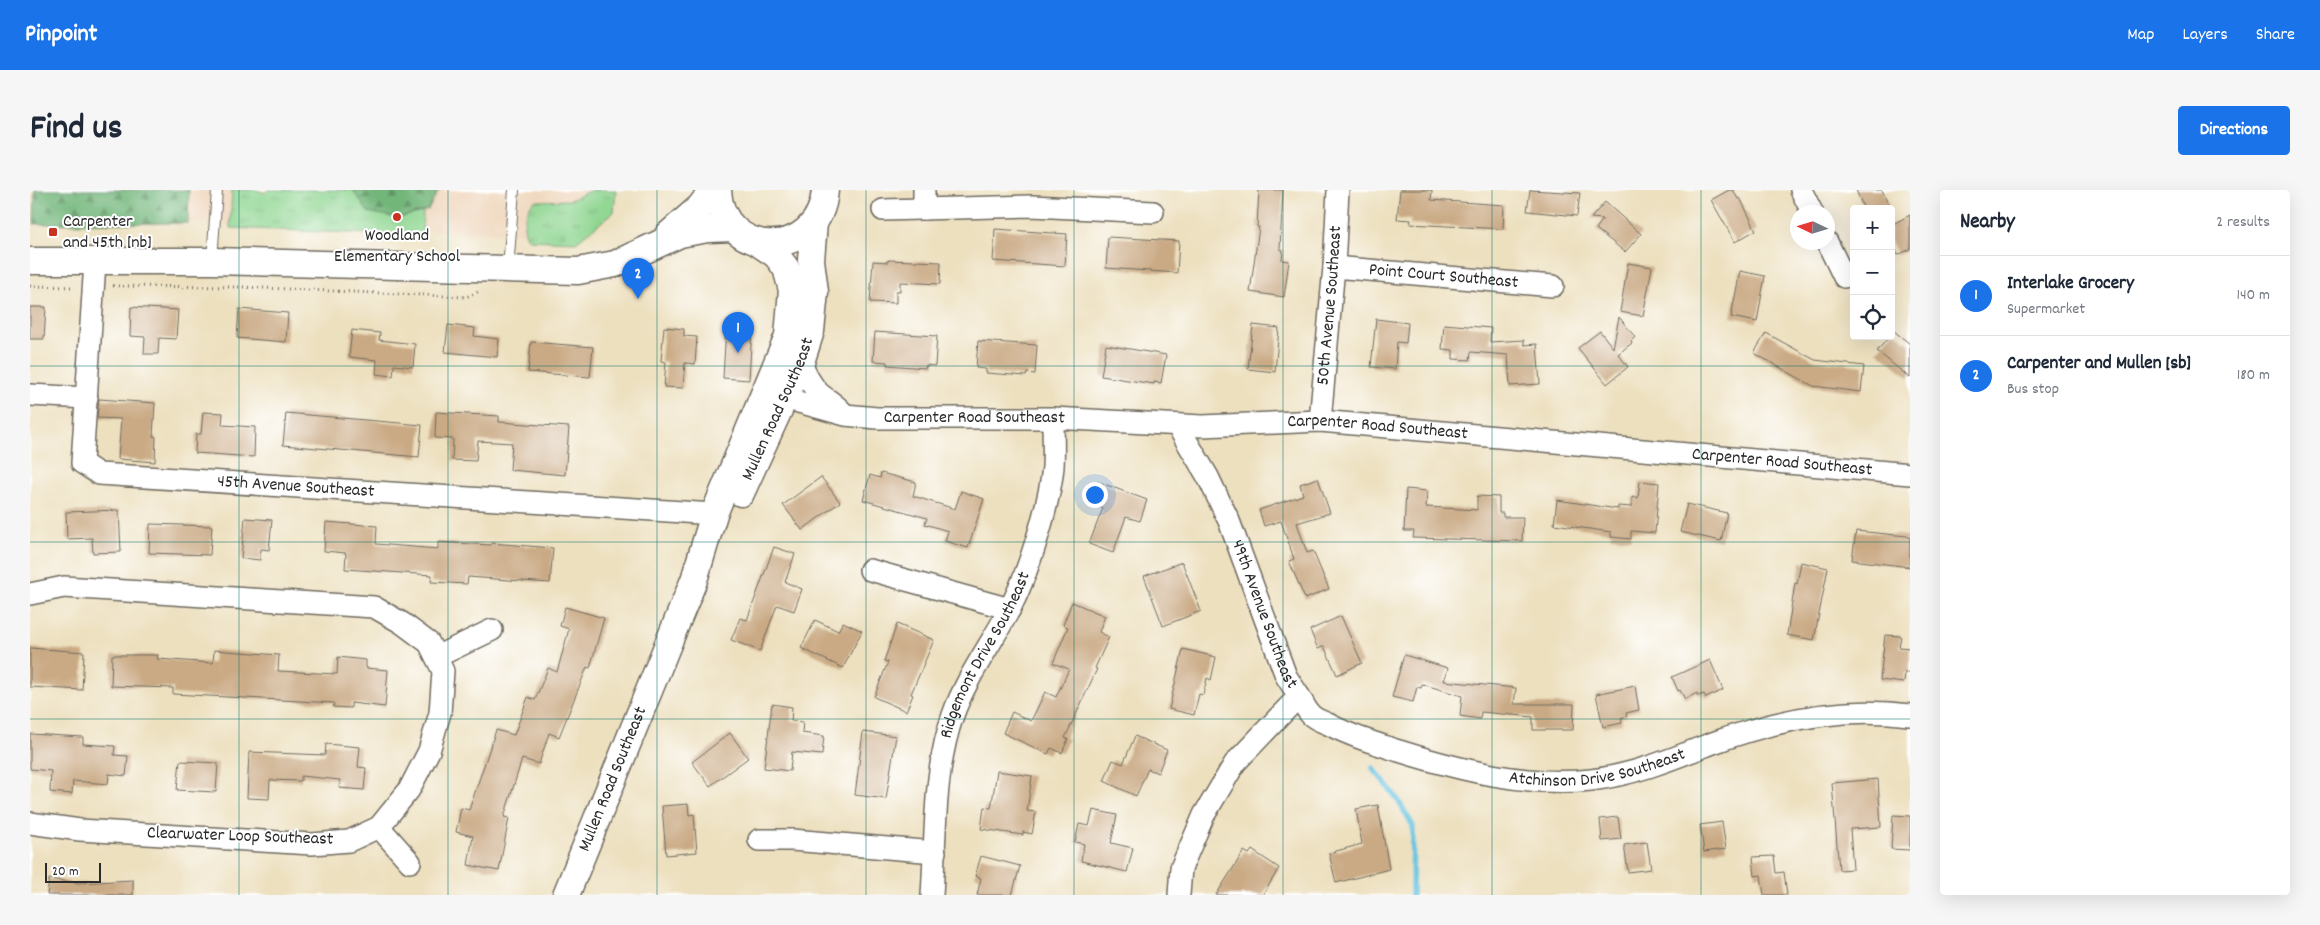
<!DOCTYPE html>
<meta charset="utf-8">
<style>
body{margin:0;font-family:Dekko,sans-serif;background:#f6f6f7;color:#1f2937}
.controls{position:absolute;right:15px;top:15px;display:grid;overflow:hidden;border-radius:5px;box-shadow:0 5px 20px #0002}
.controls button{width:45px;height:45px;display:grid;place-items:center;padding:0;border:0;border-bottom:1px solid #e0e1e3;background:#fff;color:#1f2937;font:25px sans-serif}
.compass{position:absolute;left:1760px;top:15px;width:45px;height:45px;border-radius:50%;background:#fff;box-shadow:0 5px 20px #0002;rotate:274deg}
.scale{position:absolute;left:15px;bottom:12px;width:56px;box-sizing:border-box;padding-left:5px;border:2px solid #2b2b2b;border-top:0;font-size:14px;line-height:18px;white-space:nowrap;color:#2b2b2b;-webkit-text-stroke:4px #fff;paint-order:stroke}
.you{position:absolute;left:1064px;top:304px;width:18px;height:18px;margin:-12px;border:4px solid #fff;border-radius:50%;background:#1a73e8;box-shadow:0 0 0 8px #1a73e833}
.badge{display:grid;place-items:center;width:32px;height:32px;border-radius:50%;background:#1a73e8;color:#fff;font-size:16px;font-weight:700}
.pin{position:absolute;translate:-50% -41px;filter:drop-shadow(0 1px 2px #0008)}
.pin::after{content:'';position:absolute;top:26px;width:18px;height:15px;background:inherit;clip-path:polygon(0 0,100% 0,50% 100%)}
.list{margin:0;padding:0;list-style:none}
h2{display:flex;justify-content:space-between;align-items:center;height:65px;margin:0;padding:0 20px;font-size:21px}
h2 small{font-size:16px;font-weight:400;color:#747a83}
.list li{display:grid;grid-template-columns:32px 1fr auto;gap:15px;align-items:center;box-sizing:border-box;height:80px;padding:0 20px;border-top:1px solid #e0e1e3}
.list b{display:block;font-size:19px;white-space:nowrap}
.list p{margin:0;font-size:16px;white-space:nowrap;color:#747a83}
.list em{font-size:16px;font-style:normal;color:#747a83}
.icon{flex:none;width:28px;height:28px;fill:none;stroke:currentColor;stroke-width:2;stroke-linecap:round;stroke-linejoin:round}
.map{position:relative;flex:none;width:1880px;height:705px;overflow:hidden;border-radius:5px}
header{display:flex;align-items:center;gap:30px;box-sizing:border-box;height:70px;padding:0 25px;background:#1a73e8;color:#fff}
header strong{font-size:24px}
nav{display:flex;gap:28px;margin-inline-start:auto;font-size:18px}
.intro{display:flex;align-items:center;justify-content:space-between;box-sizing:border-box;height:120px;padding:0 30px}
h1{margin:0;font-size:35px}
.button{padding:12px 22px;border-radius:5px;background:#1a73e8;color:#fff;font-size:18px;font-weight:700}
main{display:flex;gap:30px;padding:0 30px}
aside{flex:1;background:#fff;border-radius:5px;box-shadow:0 5px 20px #0002}
.map>svg:first-child{display:block}
.built{fill:#efd6bb}
.grass{fill:url(#grass-tufts);stroke:#5c805e}
.forest{fill:url(#forest-firs);stroke:#4e7052}
.lines{fill:none;stroke-linecap:round;stroke-linejoin:round}
.stream{stroke:#61c1df;stroke-width:5.5}
.building{fill:#caaa85}
.service-casing{stroke:#6f6a5f;stroke-width:12}
.minor-casing{stroke:#6f6a5f;stroke-width:24}
.tertiary-casing{stroke:#6f6a5f;stroke-width:29}
.path{stroke:#6f6a5f;stroke-width:3;stroke-dasharray:1 4;stroke-linecap:butt}
.service{stroke:#fff;stroke-width:10}
.minor{stroke:#fff;stroke-width:21}
.tertiary{stroke:#fff;stroke-width:26}
.grid{fill:none;stroke:#0f766e;stroke-width:1;stroke-opacity:0.55}
.poi-dot{fill:#c8321e;stroke:#fff;stroke-width:2}
.labels{text-anchor:middle;dominant-baseline:central;stroke-width:4;stroke-linejoin:round;paint-order:stroke}
.poi-label{font-size:18px;fill:#2b2b2b;stroke:#fff;text-anchor:start}
.street-label{font-size:18px;fill:#2b2b2b;stroke:#fff}
</style>
<header>
<strong>Pinpoint</strong>
<nav><a>Map</a><a>Layers</a><a>Share</a></nav>
</header>
<div class="intro"><h1>Find us</h1><a class="button">Directions</a></div>
<main>
<div class="map">
<svg width="1880" height="705" viewBox="0 0 1880 705">
<defs>
<pattern id="grass-tufts" width="24" height="20" patternUnits="userSpaceOnUse" patternTransform="scale(1.25)"><rect width="24" height="20" fill="#8ed590"/><path d="M3 7l-1-3M5 7V3M7 7l1-3M15 17l-1-3M17 17v-4M19 17l1-3" fill="none" stroke="#7bb77c"/></pattern>
<pattern id="forest-firs" width="22" height="20" patternUnits="userSpaceOnUse" patternTransform="scale(1.25)"><rect width="22" height="20" fill="#72b67a"/><path d="M5 1l3.5 6h-7zM16 11l3.5 6h-7z" fill="#5e9464"/></pattern>
</defs>
<rect width="100%" height="100%" fill="#fff"/>
<filter id="ink" filterUnits="userSpaceOnUse"><feTurbulence type="fractalNoise" baseFrequency=".02" numOctaves="2"/><feDisplacementMap in="SourceGraphic" scale="10" xChannelSelector="R" yChannelSelector="G"/><feConvolveMatrix kernelMatrix="1 2 1 2 8 2 1 2 1" color-interpolation-filters="sRGB"/></filter>
<filter id="wash" filterUnits="userSpaceOnUse"><feTurbulence type="fractalNoise" baseFrequency=".0096" numOctaves="4" result="noise"/><feDisplacementMap in="SourceGraphic" scale="20" xChannelSelector="R" yChannelSelector="G"/><feGaussianBlur stdDeviation="1.12" result="paint"/><feColorMatrix in="noise" values="0 0 0 0 0 0 0 0 0 0 0 0 0 0 0 0 0 1.4 0 .05"/><feComposite in="paint" operator="in"/></filter>
<g filter="url(#wash)">
<rect width="100%" height="100%" fill="#ede0bf"/>
<path class="built" d="M159 0H586L584 22 551 46 158 33Z"/>
<g class="grass">
<path d="M202 0H227L235 3 238 0H323L338 22 368 28 393 22 392 46 200 38Z"/>
<path d="M562 0H586L584 22 546 52 499 50C489 37 496 21 504 11L540 10Z"/>
</g>
<g class="forest">
<path d="M5 0H159L158 33 4 34Z"/>
<path d="M323 0H409L398 20 368 28 338 22Z"/>
</g>
<g class="lines">
<path class="stream" d="M1343 578 1366 607 1383 636 1382 705"/>
</g>
<g id="blocks">
<g class="building">
<path d="M1229 0H1253L1250 59 1253 60 1252 70 1259 71 1254 107 1220 102 1229 37H1227Z"/>
<path d="M1370 0H1402L1401 10 1474 15 1473 39 1380 34 1381 30 1367 29Z"/>
<path d="M1500 0 1550 3 1547 26 1497 21Z"/>
<path d="M1699 0H1703L1708 9 1710 8 1726 40 1705 52 1681 10Z"/>
<path d="M1826 0H1852L1861 19H1834Z"/>
<path d="M1575 12 1611 44 1595 62 1566 39 1573 29 1561 28Z"/>
<path d="M1880 25V59L1868 65 1861 51V35Z"/>
<path d="M965 39 1037 44 1035 76 963 71Z"/>
<path d="M1078 47 1149 51 1147 83 1076 78Z"/>
<path d="M858 70 911 72 910 94 870 92V101H866V113L840 112 843 71 858 72Z"/>
<path d="M1598 73 1622 77 1613 126 1590 122Z"/>
<path d="M1710 81 1735 86 1727 132 1701 127Z"/>
<path d="M0 117H16L14 149H0Z"/>
<path d="M101 117 148 120 146 149 129 148 128 164H114L115 147 100 146Z"/>
<path d="M209 119 258 123 256 152 207 148Z"/>
<path d="M1589 127 1605 147 1601 151 1602 153 1588 164 1598 177 1577 194 1548 158 1570 141 1583 158Z"/>
<path d="M1346 129 1378 133 1376 153 1367 152 1365 179 1341 177Z"/>
<path d="M1414 134 1461 138 1460 152 1494 150V155L1507 154 1510 194 1480 196 1478 165 1441 162 1440 170 1423 169V160L1412 159Z"/>
<path d="M418 135 445 138 444 146 469 149 467 167 415 162Z"/>
<path d="M1223 135 1249 138 1245 182 1218 179Z"/>
<path d="M634 137 654 139V146L667 147 665 174 655 173 653 198 634 197 636 172 631 171Z"/>
<path d="M696 137 722 138 719 190 693 188Z"/>
<path d="M322 140 350 143 349 150 385 154 383 177 364 175 363 186 346 184 347 170 319 167Z"/>
<path d="M1864 141 1880 154V188L1847 161Z"/>
<path d="M845 142 907 146 905 176 896 175V178L857 175V172L843 171Z"/>
<path d="M1736 143 1785 170 1834 176 1831 202 1783 196 1724 163Z"/>
<path d="M948 151 1007 155 1005 184 997 183 996 186 956 183V179L946 178Z"/>
<path d="M501 152 563 157 560 187 498 182Z"/>
<path d="M1076 155 1136 165 1131 193 1124 192V194L1071 186Z"/>
<path d="M69 209 125 213 123 246 126 247 125 272 88 269 91 229 67 228Z"/>
<path d="M173 222 193 223 192 235 225 237 224 267 165 263 166 244H171Z"/>
<path d="M406 222 469 226V232L539 237 535 285 480 280 482 253 448 251 446 271 422 270 423 249 405 248Z"/>
<path d="M256 223 392 235 389 267 253 255Z"/>
<path d="M851 283 886 292 883 306 925 319 931 301 954 309 938 358 915 351 918 341 895 334 897 328 833 310 840 285 850 288Z"/>
<path d="M791 287 810 312 772 340 753 315Z"/>
<path d="M1288 288 1300 323 1267 333 1277 363 1283 361 1299 399 1275 409 1259 371 1264 369 1251 331 1234 336 1229 320 1273 305 1270 294Z"/>
<path d="M1066 291 1117 310 1110 331 1096 327 1083 363 1059 354 1073 318 1058 312Z"/>
<path d="M1610 291 1629 293 1625 343 1601 341V349L1581 347V342L1524 334 1527 310 1588 319V316L1602 317V307L1608 308Z"/>
<path d="M1376 299 1397 301 1396 317 1447 320V306L1469 307V323H1473V327H1493L1492 351 1383 348 1384 341H1374Z"/>
<path d="M1657 314 1697 323 1691 351 1650 342Z"/>
<path d="M89 320 91 362 63 363 62 348 37 349 36 322Z"/>
<path d="M215 328 242 330 239 360 231 359 230 370 211 368Z"/>
<path d="M296 332 347 336 346 354 408 359V352L461 355V353L523 358 520 393 438 387 437 394 401 392 402 385 315 379 316 363 294 361Z"/>
<path d="M120 334 182 336 180 365 119 363Z"/>
<path d="M1826 341 1877 346 1880 348V377L1822 370Z"/>
<path d="M744 357 765 364 755 392 772 399 764 421 747 415 730 461 701 450 710 428 717 430Z"/>
<path d="M1152 372 1171 421 1133 436 1114 386Z"/>
<path d="M1771 372 1798 378 1784 450 1757 445 1765 393 1767 394Z"/>
<path d="M1042 412 1075 426 1069 442 1079 447 1065 478 1067 479 1035 548 1038 549 1032 563 1021 558 1018 564 973 543 982 522 1001 531 1015 502 1026 507 1039 479 1023 473 1038 437 1033 435Z"/>
<path d="M535 417 574 428 560 478 557 477 529 547 519 543 509 574 492 569 474 627 479 628 469 681 438 675 443 646 426 642 431 618 439 620 466 540 484 545 498 507 505 510 518 478 527 482 539 439 530 436Z"/>
<path d="M1311 426 1332 473 1307 485 1294 456 1288 459 1280 440Z"/>
<path d="M785 430 808 441 813 432 832 441 813 478 771 458Z"/>
<path d="M867 434 904 450 881 504 883 505 876 521 844 507 858 472 854 471Z"/>
<path d="M1855 445 1871 446 1869 457 1880 458V483L1875 482 1874 493 1850 490Z"/>
<path d="M0 458 54 462 52 500 0 497Z"/>
<path d="M1153 459 1186 467 1181 490 1177 488 1173 505 1169 504 1164 525 1139 519Z"/>
<path d="M184 460 249 465 248 481 307 484 308 467 336 470V478L358 480 355 517 321 513V518L303 517 304 513 143 504V498L81 496 82 465H128L127 469 183 473Z"/>
<path d="M1374 465 1418 478 1414 491 1486 498 1484 514H1544L1543 540H1503V527L1451 522 1450 529 1430 526 1432 506 1392 494 1391 498 1387 497 1383 512 1362 507Z"/>
<path d="M1680 470 1693 500 1676 508 1674 504 1668 506 1667 503 1655 509 1650 500 1648 501 1642 487Z"/>
<path d="M1605 496 1609 520 1596 523 1597 526 1591 528 1592 533 1573 537 1566 504Z"/>
<path d="M742 514 762 517 761 531 773 532 772 543 794 546 792 565 762 562 760 581 734 578Z"/>
<path d="M833 542 866 546 856 609 825 605Z"/>
<path d="M700 543 718 568 680 596 662 572Z"/>
<path d="M0 544 53 547V554L85 556 84 565 98 566 96 586 79 584 78 594 43 591 42 604 20 602 21 581 0 579Z"/>
<path d="M1105 546 1137 560 1128 583 1118 579 1106 606 1074 591 1083 570 1093 574Z"/>
<path d="M296 554 330 557 328 577 336 578 334 600 309 598 310 590 271 586V591L240 590 239 609 217 608 219 562 295 565Z"/>
<path d="M150 571 188 573 186 602 147 600Z"/>
<path d="M967 581 1002 586 997 621 1006 622 1002 644 993 642V645L951 639 954 617 961 618Z"/>
<path d="M1848 589 1851 637 1820 639 1823 679 1809 680 1802 593Z"/>
<path d="M658 614 659 625 664 624 667 662 636 665 632 616Z"/>
<path d="M1348 615 1359 679 1306 693 1299 663 1332 654 1326 619Z"/>
<path d="M1063 620 1087 625 1081 653 1103 658 1097 682 1051 671 1054 654 1045 652 1049 634 1059 636Z"/>
<path d="M1863 625 1880 626V660L1861 659Z"/>
<path d="M1588 627 1591 649 1572 651 1570 629Z"/>
<path d="M1692 632 1696 659 1674 662 1670 635Z"/>
<path d="M1617 652 1621 679 1598 682 1594 655Z"/>
<path d="M1222 660 1249 678 1233 705H1186L1214 661 1219 664Z"/>
<path d="M951 666 990 676 982 705H947L951 688 945 686Z"/>
<path d="M1744 666 1746 683 1754 682 1757 705H1734L1731 685 1725 686 1723 667Z"/>
<path d="M19 689 48 693 103 690V705H17Z"/>
</g>
</g>
</g>
<g filter="url(#ink)">
<use href="#blocks" fill-opacity="0" stroke="#6f6a5f" stroke-width="1"/>
<g class="lines">
<defs>
<g id="service">
<path d="M182 70 187 0"/>
<path d="M478 79 484 0"/>
</g>
<g id="minor">
<path d="M1771 0 1782 22"/>
<path d="M894 19V0"/>
<path d="M853 20 1002 16 1123 22"/>
<path d="M1797 52 1814 87"/>
<path id="s1" d="M65 72 52 273 69 284 684 324"/>
<path id="s2" d="M1304 77 1523 96"/>
<path d="M771 172C774 182 781 195 789 203 797 210 806 214 813 223"/>
<path id="s3" d="M751 193 754 208 815 225 847 228H1023L1172 236 1290 231 1880 284"/>
<path d="M0 205 57 208"/>
<path id="s4" d="M1290 231 1304 77 1308 0"/>
<path id="s5" d="M1147 235 1178 287 1199 331 1256 486 1269 506 1205 573 1174 625 1151 678 1149 705"/>
<path d="M840 380 980 419"/>
<path d="M0 404 34 397 344 417 372 433 399 453 413 481 410 523 399 561 379 600 349 637 319 651 282 654 50 640 0 633"/>
<path d="M406 467 462 440"/>
<path id="s6" d="M1269 506C1273 512 1276 520 1281 525 1285 529 1293 532 1298 534 1321 546 1344 553 1369 561 1430 580 1497 597 1561 590 1603 585 1642 569 1680 554 1744 530 1812 516 1880 525"/>
<path d="M349 637 380 672"/>
<path d="M729 650H762L905 662"/>
<path id="s7" d="M902 705C906 646 903 582 923 525 936 488 960 456 978 422 997 387 1019 317 1023 277 1024 261 1023 244 1023 228"/>
</g>
<g id="tertiary">
<path d="M688 0C691 70 790 72 795 0"/>
<path d="M638 45 670 17 683 0"/>
<path d="M0 71H182L548 81 585 74 650 44 678 39 703 38"/>
<path id="s8" d="M711 303 771 172 781 141 785 102 781 70 784 33"/>
<path id="s9" d="M536 705 664 390 684 324 758 146 762 100 756 78 746 65 725 51"/>
</g>
</defs>
<use href="#service" class="service-casing"/>
<use href="#minor" class="minor-casing"/>
<use href="#tertiary" class="tertiary-casing"/>
<g class="path">
<path d="M0 96 44 97"/>
<path d="M83 96 212 97 436 107 448 102"/>
</g>
<use href="#service" class="service"/>
<use href="#minor" class="minor"/>
<use href="#tertiary" class="tertiary"/>
</g>
</g>
<path class="grid" d="M209 0V705M418 0V705M627 0V705M836 0V705M1044 0V705M1253 0V705M1462 0V705M1671 0V705M0 176H1880M0 352H1880M0 529H1880"/>
<g class="poi-dot">
<circle cx="367" cy="27" r="5"/>
<rect x="18" y="37" width="10" height="10" rx="2.5"/>
</g>
<g class="labels">
<g class="poi-label">
<text x="33" y="32">Carpenter<tspan x="33" dy="21">and 45th [nb]</tspan></text>
<text x="367" y="46" text-anchor="middle">Woodland<tspan x="367" dy="21">Elementary School</tspan></text>
</g>
<g class="street-label">
<text stroke="none"><textPath href="#s2" startOffset="110">Point Court Southeast</textPath></text>
<text stroke="none"><textPath href="#s4" startOffset="116">50th Avenue Southeast</textPath></text>
<text stroke="none"><textPath href="#s8" startOffset="92">Mullen Road Southeast</textPath></text>
<text stroke="none"><textPath href="#s3" startOffset="208">Carpenter Road Southeast</textPath></text>
<text stroke="none"><textPath href="#s3" startOffset="612">Carpenter Road Southeast</textPath></text>
<text stroke="none"><textPath href="#s3" startOffset="1018">Carpenter Road Southeast</textPath></text>
<text stroke="none"><textPath href="#s1" startOffset="419">45th Avenue Southeast</textPath></text>
<text stroke="none"><textPath href="#s5" startOffset="209">49th Avenue Southeast</textPath></text>
<text stroke="none"><textPath href="#s7" startOffset="250">Ridgemont Drive Southeast</textPath></text>
<text stroke="none"><textPath href="#s6" startOffset="321">Atchinson Drive Southeast</textPath></text>
<text stroke="none"><textPath href="#s9" startOffset="125">Mullen Road Southeast</textPath></text>
<text transform="translate(210 647) rotate(2)">Clearwater Loop Southeast</text>
</g>
</g>
</svg>
<div class="controls">
<button>+</button>
<button>−</button>
<button><svg class="icon" aria-label="locate" viewBox="0 0 24 24"><circle cx="12" cy="12" r="6"/><path d="M12 2v4M12 18v4M2 12h4M18 12h4"/></svg></button>
</div>
<svg class="compass" viewBox="-18 -18 36 36"><path d="M0-13l5 13h-10z" fill="#e53935"/><path d="M0 13l5-13h-10z" fill="#747a83"/></svg>
<div class="scale">20 m</div>
<div class="you"></div>
<div class="pin badge" style="left:708px;top:163px">1</div>
<div class="pin badge" style="left:608px;top:109px">2</div>
</div>
<aside>
<h2>Nearby<small>2 results</small></h2>
<ul class="list">
<li><span class="badge">1</span><div><b>Interlake Grocery</b><p>Supermarket</p></div><em>140 m</em></li>
<li><span class="badge">2</span><div><b>Carpenter and Mullen [sb]</b><p>Bus stop</p></div><em>180 m</em></li>
</ul>
</aside>
</main>
